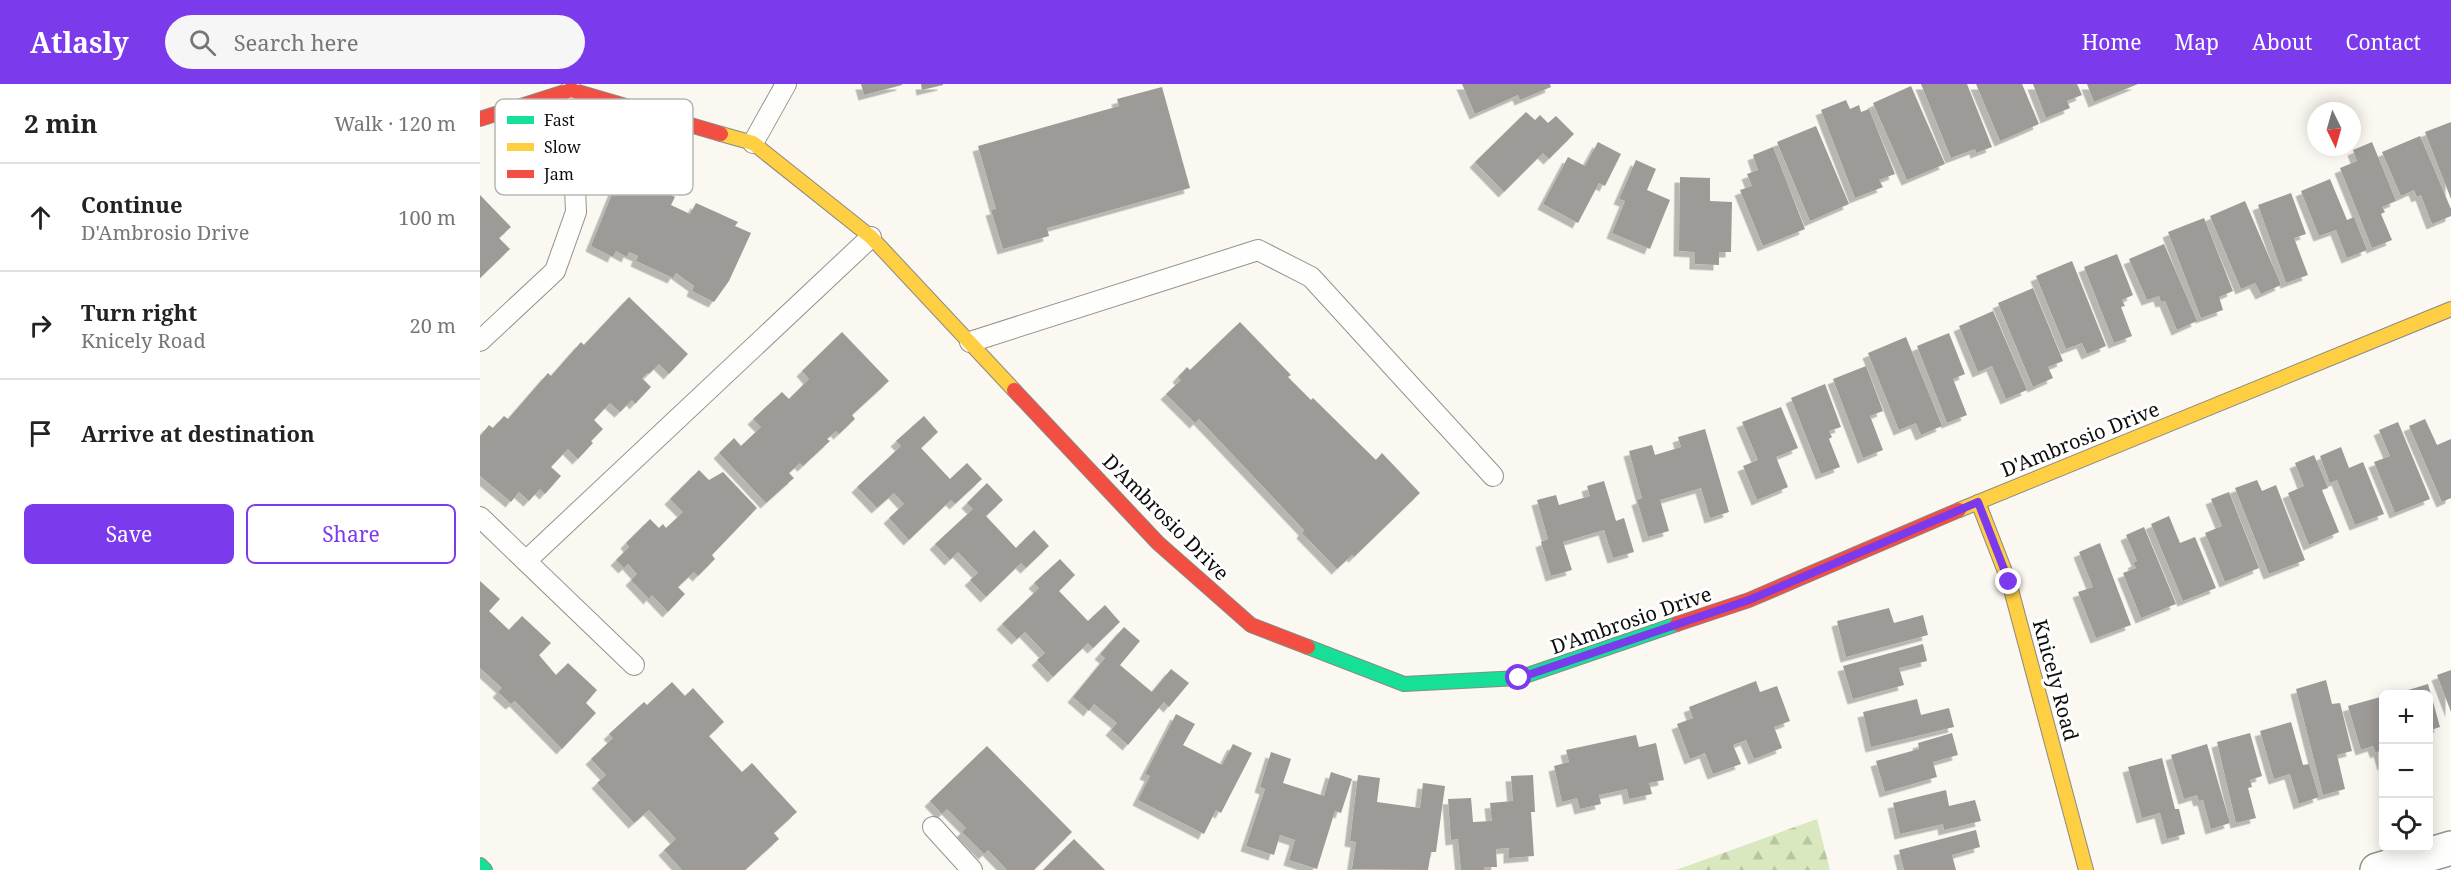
<!DOCTYPE html>
<meta charset="utf-8">
<style>
body{margin:0;font-family:"Noto Serif",serif;background:#f6f6f6;color:#222}
.controls{position:absolute;right:18px;bottom:18px;display:grid;overflow:hidden;border-radius:9px;box-shadow:0 3px 15px #0003}
.controls button{width:54px;height:54px;display:grid;place-items:center;padding:0;border:0;border-bottom:2px solid #e0e0e0;background:#fff;color:#222;font:30px sans-serif}
.compass{position:absolute;left:1827px;top:18px;width:54px;height:54px;border-radius:50%;background:#fff;box-shadow:0 3px 15px #0003;rotate:175deg}
.stop{position:absolute;width:18px;height:18px;margin:-14px;border:4px solid #7c3aed;border-radius:50%;background:#fff}
.stop.end{background:#7c3aed;border-color:#fff;box-shadow:0 2px 6px #0008}
.list{margin:0;padding:0;list-style:none}
h2{display:flex;justify-content:space-between;align-items:center;height:78px;margin:0;padding:0 24px;font-size:26px}
h2 small{font-size:20px;font-weight:400;color:#767676}
.list li{display:grid;grid-template-columns:39px 1fr auto;gap:18px;align-items:center;box-sizing:border-box;height:108px;padding:0 24px;border-top:2px solid #e0e0e0}
.list b{display:block;font-size:22px;white-space:nowrap}
.list p{margin:0;font-size:20px;white-space:nowrap;color:#767676}
.list em{font-size:20px;font-style:normal;color:#767676}
.actions{display:flex;gap:12px;padding:18px 24px}
.actions a{flex:1;padding:14px 0;border:2px solid #7c3aed;border-radius:9px;text-align:center;font-size:21px;color:#7c3aed}
.actions .main{background:#7c3aed;color:#fff}
.icon{flex:none;width:33px;height:33px;fill:none;stroke:currentColor;stroke-width:2;stroke-linecap:round;stroke-linejoin:round}
.map{position:relative;flex:none;width:1971px;height:786px;overflow:hidden}
header{display:flex;align-items:center;gap:36px;box-sizing:border-box;height:84px;padding:0 30px;background:#7c3aed;color:#fff}
header strong{font-size:28px}
nav{display:flex;gap:33px;margin-inline-start:auto;font-size:21px}
.search{width:420px;height:54px;background:#f6f6f6;display:flex;align-items:center;gap:15px;box-sizing:border-box;padding:0 21px;border-radius:33px;color:#767676;font-size:22px}
main{display:flex}
aside{flex:1;background:#fff}
.map>svg:first-child{display:block}
.forest{fill:url(#forest-firs)}
.building{fill:#9e9a97;filter:url(#shadow)}
.lines{fill:none;stroke-linecap:round;stroke-linejoin:round}
.lane-casing{stroke:#949390;stroke-width:22}
.street-casing{stroke:#949390;stroke-width:36}
.fast-casing{stroke:#8b8986;stroke-width:16}
.slow-casing{stroke:#8b8986;stroke-width:16}
.jam-casing{stroke:#8b8986;stroke-width:16}
.lane{stroke:#fefefd;stroke-width:20}
.street{stroke:#fefefd;stroke-width:33}
.fast{stroke:#16e098;stroke-width:14}
.slow{stroke:#ffcf43;stroke-width:14}
.jam{stroke:#f24e42;stroke-width:14}
.route{stroke:#7c3aed;stroke-width:8}
.labels{text-anchor:middle;dominant-baseline:central;stroke-width:6;stroke-linejoin:round;paint-order:stroke}
.street-label{font-size:20px;fill:#0d0d0d;stroke:#fff}
.key{fill:#fff;stroke:#b6b6b6;stroke-width:1.5}
.key-label{font-size:16px;fill:#0d0d0d}
</style>
<header>
<strong>Atlasly</strong>
<div class="search"><svg class="icon" aria-label="search" viewBox="0 0 24 24"><circle cx="10" cy="10" r="6"/><path d="M15 15l6 6"/></svg>Search here</div>
<nav><a>Home</a><a>Map</a><a>About</a><a>Contact</a></nav>
</header>
<main>
<aside>
<h2>2 min<small>Walk · 120 m</small></h2>
<ul class="list">
<li><svg class="icon" aria-label="ahead" viewBox="0 0 24 24"><path d="M12 20V5M6 11l6-6 6 6"/></svg><div><b>Continue</b><p>D'Ambrosio Drive</p></div><em>100 m</em></li>
<li><svg class="icon" aria-label="right" viewBox="0 0 24 24"><path d="M7 20v-9h11M14 6l5 5-5 5"/></svg><div><b>Turn right</b><p>Knicely Road</p></div><em>20 m</em></li>
<li><svg class="icon" aria-label="arrive" viewBox="0 0 24 24"><path d="M6 21V4h12l-3 4 3 4H6"/></svg><div><b>Arrive at destination</b></div></li>
</ul>
<div class="actions"><a class="main">Save</a><a>Share</a></div>
</aside>
<div class="map">
<svg width="1971" height="786" viewBox="0 0 1971 786">
<defs>
<pattern id="forest-firs" width="22" height="20" patternUnits="userSpaceOnUse" patternTransform="scale(1.5)"><rect width="22" height="20" fill="#d9e8bf"/><path d="M5 1l3.5 6h-7zM16 11l3.5 6h-7z" fill="#b9c6a3"/></pattern>
<filter id="shadow"><feDropShadow dx="-5.5" dy="5.5" stdDeviation="0" flood-color="#0004"/></filter>
</defs>
<rect width="100%" height="100%" fill="#fbf8f1"/>
<path class="forest" d="M1337 735 1350 786H1196Z"/>
<g class="building">
<path d="M381 0H422V1L384 11Z"/>
<path d="M441 0H463V1L442 6Z"/>
<path d="M982 0H1070L1071 3 1040 16 1038 11 995 30Z"/>
<path d="M1441 0H1487L1512 63 1496 69 1495 65 1471 74Z"/>
<path d="M1496 0H1542L1559 40 1520 57Z"/>
<path d="M1553 0H1597L1602 11 1587 17 1590 24 1566 34Z"/>
<path d="M1607 0H1658L1614 18Z"/>
<path d="M1431 2 1465 80 1427 96 1393 19Z"/>
<path d="M682 3 710 104 567 144 569 152 523 165 511 126 516 125 498 62 639 22 637 15Z"/>
<path d="M1366 16 1370 25 1379 21 1381 28 1389 25 1415 90 1399 96 1403 103 1375 114 1341 26Z"/>
<path d="M1046 28 1055 36 1060 31 1068 39 1076 32 1094 50 1069 75 1063 69 1024 108 995 78Z"/>
<path d="M1971 38V115L1945 48Z"/>
<path d="M1336 42 1369 120 1330 137 1297 58Z"/>
<path d="M1940 52 1971 125V132L1952 140 1941 111 1937 113 1934 106 1921 112 1902 68Z"/>
<path d="M1118 58 1141 70 1125 102 1119 99 1098 139 1063 120 1088 73 1105 82Z"/>
<path d="M1892 58 1916 117 1902 123 1905 128 1901 130 1912 156 1892 164 1860 84 1877 77 1873 66Z"/>
<path d="M1293 63 1325 145 1283 162 1260 106 1272 102 1267 90 1278 86 1273 71Z"/>
<path d="M1156 76 1176 85 1167 106 1190 116 1170 165 1132 149 1145 117 1139 115Z"/>
<path d="M139 93 155 100 157 95 195 113 191 121 210 130 216 119 258 138 255 142 271 149 249 197 234 218 212 207 214 202 196 189 193 194 156 177 158 172 149 168 147 173 136 167 133 173 111 162Z"/>
<path d="M1200 93 1230 94V117L1252 118 1251 168H1239V181L1215 180V168L1199 167Z"/>
<path d="M1850 95 1867 136 1874 133 1887 166 1867 174 1856 146 1839 152 1821 107Z"/>
<path d="M1811 109 1826 150 1814 154 1828 191 1806 199 1778 121Z"/>
<path d="M0 111 31 143 19 154 30 165 0 194Z"/>
<path d="M1765 117 1801 201 1781 210 1775 199 1761 205 1730 132Z"/>
<path d="M1724 134 1753 207 1739 213 1743 226 1721 234 1688 148Z"/>
<path d="M1684 160 1717 237 1697 246 1685 217 1681 218 1679 212 1667 216 1649 175Z"/>
<path d="M1637 170 1653 211 1642 216 1645 222 1641 223 1652 252 1634 259 1604 183Z"/>
<path d="M1592 177 1626 262 1607 270 1602 259 1586 265 1556 192Z"/>
<path d="M1553 204 1583 277 1568 283 1573 294 1553 303 1518 219Z"/>
<path d="M149 213 208 270 189 290 179 280 169 290 168 289 162 294 171 303 155 320 152 316 140 328 130 319 114 336 123 345 111 357 113 359 98 375 88 365 71 383 81 392 65 410 60 405 49 417 39 408 31 418 0 392V352L9 341 13 344 24 332 28 335 68 289 71 292 101 258 104 261Z"/>
<path d="M1513 227 1547 306 1526 315 1512 282 1498 288 1479 242Z"/>
<path d="M760 238 811 291 808 293 831 316 833 314 896 376 902 369 940 409 874 473 872 471 857 485 822 449 824 446 719 335 715 339 686 310 701 296 698 293 707 283 710 286Z"/>
<path d="M362 248 409 297 372 331 375 335 359 350 356 347 347 355 350 357 323 382 320 379 309 389 314 394 286 419 239 369 254 354 261 362 281 343 273 335 302 308 309 315 329 295 322 287Z"/>
<path d="M1469 249 1485 290 1473 295 1487 331 1467 339 1437 262Z"/>
<path d="M1426 253 1462 342 1441 351 1436 339 1419 346 1388 269Z"/>
<path d="M1386 282 1403 327 1390 332 1403 366 1383 374 1353 295Z"/>
<path d="M1345 300 1361 343 1349 347 1352 353 1349 355 1360 383 1341 390 1311 314Z"/>
<path d="M1301 323 1318 364 1296 373 1308 403 1277 416 1263 382 1278 376 1262 338Z"/>
<path d="M444 332 458 348 441 364 470 395 487 379 502 395 475 420 471 416 429 456 409 434 424 420 414 409 397 424 377 403 421 362 416 357Z"/>
<path d="M1945 335 1957 361 1971 355V414L1962 418 1929 342Z"/>
<path d="M1918 338 1950 415 1915 429 1894 378 1910 372 1899 346Z"/>
<path d="M1225 345 1249 428 1230 434 1221 404 1180 416 1189 447 1168 453 1157 416 1162 414 1149 367 1172 361 1175 371 1201 363 1198 353Z"/>
<path d="M1861 363 1869 384 1883 378 1904 430 1875 441 1857 396 1850 399 1840 372Z"/>
<path d="M1834 371 1848 404 1842 406 1859 448 1829 461 1808 409 1824 402 1815 379Z"/>
<path d="M219 386 229 396 243 388 277 424 232 471 235 475 218 492 214 488 198 503 205 510 188 528 172 511 169 515 151 496 157 490 148 480 144 484 136 476 149 463 146 459 170 435 179 444 183 440 186 444 203 428 190 415Z"/>
<path d="M1777 396 1782 407 1796 401 1825 476 1789 490 1755 404Z"/>
<path d="M1124 397 1136 437 1144 434 1154 468 1133 474 1124 446 1083 458 1092 486 1071 492 1061 458 1068 455 1057 416 1076 411 1079 421 1110 412 1107 402Z"/>
<path d="M507 399 523 416 506 432 536 464 554 446 569 462 546 484 541 479 506 513 490 496 498 489 478 468 470 476 455 460 493 425 487 419Z"/>
<path d="M1749 408 1779 484 1745 498 1725 449 1742 442 1731 415Z"/>
<path d="M1689 432 1700 459 1715 453 1736 504 1703 517 1671 440Z"/>
<path d="M1664 443 1696 520 1661 534 1643 489 1656 484 1653 479 1657 477 1646 451Z"/>
<path d="M1620 459 1651 541 1616 554 1598 508 1613 503 1599 468Z"/>
<path d="M580 475 595 491 579 507 608 537 625 521 640 538 613 564 608 559 573 593 557 576 565 569 545 548 537 555 522 540 559 504 554 499Z"/>
<path d="M0 497 20 515 9 527 29 546 42 532 71 559 59 571 76 591 88 579 117 606 106 619 116 629 82 665 35 617 31 620 18 608 22 604 0 584Z"/>
<path d="M1409 524 1414 539 1443 531 1448 551 1366 573 1357 537Z"/>
<path d="M644 543 660 557 640 581 672 608 691 585 709 599 689 623 684 618 648 661 631 646 637 639 614 620 609 627 593 613 625 574 620 570Z"/>
<path d="M1443 560 1447 577 1419 584 1424 601 1373 615 1363 582Z"/>
<path d="M1971 586V628L1957 591Z"/>
<path d="M1846 596 1852 620 1860 619 1872 667 1857 671 1865 705 1843 711 1816 605Z"/>
<path d="M1276 597 1280 608 1297 602 1310 637 1294 643 1302 664 1274 675 1266 656 1253 661 1261 680 1233 690 1225 669 1210 675 1197 640 1213 634 1209 623Z"/>
<path d="M192 598 205 612 213 604 244 638 229 652 262 688 272 679 317 728 294 749 299 755 265 786H202L184 766 196 755 169 726 154 739 117 699 126 691 111 675 133 654 129 650 164 618 167 621Z"/>
<path d="M1948 600 1960 643 1948 647V610H1915Z"/>
<path d="M1904 612V681H1903L1899 667 1896 669 1893 662 1881 666 1868 622Z"/>
<path d="M1437 615 1441 631 1469 624 1474 643 1391 663 1383 628Z"/>
<path d="M696 630 715 640 703 661 742 681 753 660 772 669 741 729 736 726 724 750 658 716 670 692 665 690Z"/>
<path d="M1811 638 1823 681 1829 680 1839 713 1819 720 1810 690 1794 695 1780 647Z"/>
<path d="M1472 649 1478 671 1453 678 1457 693 1405 708 1396 677 1439 665 1438 659Z"/>
<path d="M1770 649 1782 692 1770 696 1772 703 1768 704 1776 734 1756 739 1737 658Z"/>
<path d="M1156 651 1159 663 1176 659 1184 696 1169 699 1172 710 1149 715 1147 705 1119 711 1121 720 1100 725 1097 714 1082 718 1074 682 1089 678 1086 666Z"/>
<path d="M1727 660 1750 739 1731 745 1723 716 1719 717 1717 711 1704 715 1691 671Z"/>
<path d="M507 662 592 748 554 786H527L508 766 504 770 482 748 486 744 467 725 462 730 450 717Z"/>
<path d="M791 668 811 675 803 699 844 712 851 688 872 695 861 729 855 727 837 785 809 776 815 756 800 751 794 771 766 762 785 705 780 703Z"/>
<path d="M1682 674 1695 725H1699L1705 750 1687 755 1680 729 1662 734 1648 683Z"/>
<path d="M878 691 900 694 897 718 940 724 943 699 965 702 956 768H951L948 786 872 785 876 758 870 757Z"/>
<path d="M1053 691 1055 728H1051L1054 772 1029 774V764L1016 765 1017 783H1004V786H981L978 755 971 756 968 715 991 714 993 738 1012 737 1010 719 1033 717 1031 692Z"/>
<path d="M1466 706 1469 722 1495 716 1501 737 1464 746 1463 740 1420 750 1413 719Z"/>
<path d="M1496 746 1500 763 1472 771 1476 786H1424L1419 766Z"/>
<path d="M594 755 625 786H563Z"/>
</g>
<g class="lines">
<defs>
<g id="lane">
<path d="M273 59 306 0"/>
<path d="M0 257 75 187 96 128 91 6"/>
<path d="M490 258 778 166 831 193 1013 392"/>
<path d="M0 433 154 581"/>
<path d="M46 477 391 153"/>
<path d="M453 743 492 786"/>
</g>
<path id="street" d="M1897 786 1971 764"/>
<g id="fast">
<path d="M828 563 924 600 1039 594 1197 540"/>
<path d="M0 781 5 786"/>
</g>
<g id="slow">
<path d="M241 50 273 59 391 153 534 306"/>
<path d="M1498 418 1529 498 1606 786"/>
<path d="M1479 426 1971 225"/>
</g>
<g id="jam">
<path d="M0 35 91 6 241 50"/>
<path d="M534 306 678 459 771 541 828 563"/>
<path d="M1197 540 1269 516 1479 426"/>
</g>
</defs>
<use href="#lane" class="lane-casing"/>
<use href="#street" class="street-casing"/>
<use href="#fast" class="fast-casing"/>
<use href="#slow" class="slow-casing"/>
<use href="#jam" class="jam-casing"/>
<use href="#lane" class="lane"/>
<use href="#street" class="street"/>
<use href="#fast" class="fast"/>
<use href="#slow" class="slow"/>
<use href="#jam" class="jam"/>
</g>
<g class="lines">
<path class="route" d="M1039 594 1269 516 1498 418 1529 498"/>
</g>
<g class="labels">
<g class="street-label">
<text transform="translate(1600 355) rotate(-22)">D'Ambrosio Drive</text>
<text transform="translate(686 433) rotate(45)">D'Ambrosio Drive</text>
<text transform="translate(1151 536) rotate(-19)">D'Ambrosio Drive</text>
<text transform="translate(1576 596) rotate(75)">Knicely Road</text>
</g>
</g>
<rect x="15" y="15" width="198" height="96" rx="9" class="key"/>
<rect x="27" y="32" width="27" height="8" fill="#16e098"/>
<rect x="27" y="59" width="27" height="8" fill="#ffcf43"/>
<rect x="27" y="86" width="27" height="8" fill="#f24e42"/>
<g class="key-label">
<text x="64" y="42">Fast</text>
<text x="64" y="69">Slow</text>
<text x="64" y="96">Jam</text>
</g>
</svg>
<div class="controls">
<button>+</button>
<button>−</button>
<button><svg class="icon" aria-label="locate" viewBox="0 0 24 24"><circle cx="12" cy="12" r="6"/><path d="M12 2v4M12 18v4M2 12h4M18 12h4"/></svg></button>
</div>
<svg class="compass" viewBox="-18 -18 36 36"><path d="M0-13l5 13h-10z" fill="#e53935"/><path d="M0 13l5-13h-10z" fill="#767676"/></svg>
<div class="stop" style="left:1039px;top:594px"></div>
<div class="stop end" style="left:1529px;top:498px"></div>
</div>
</main>
